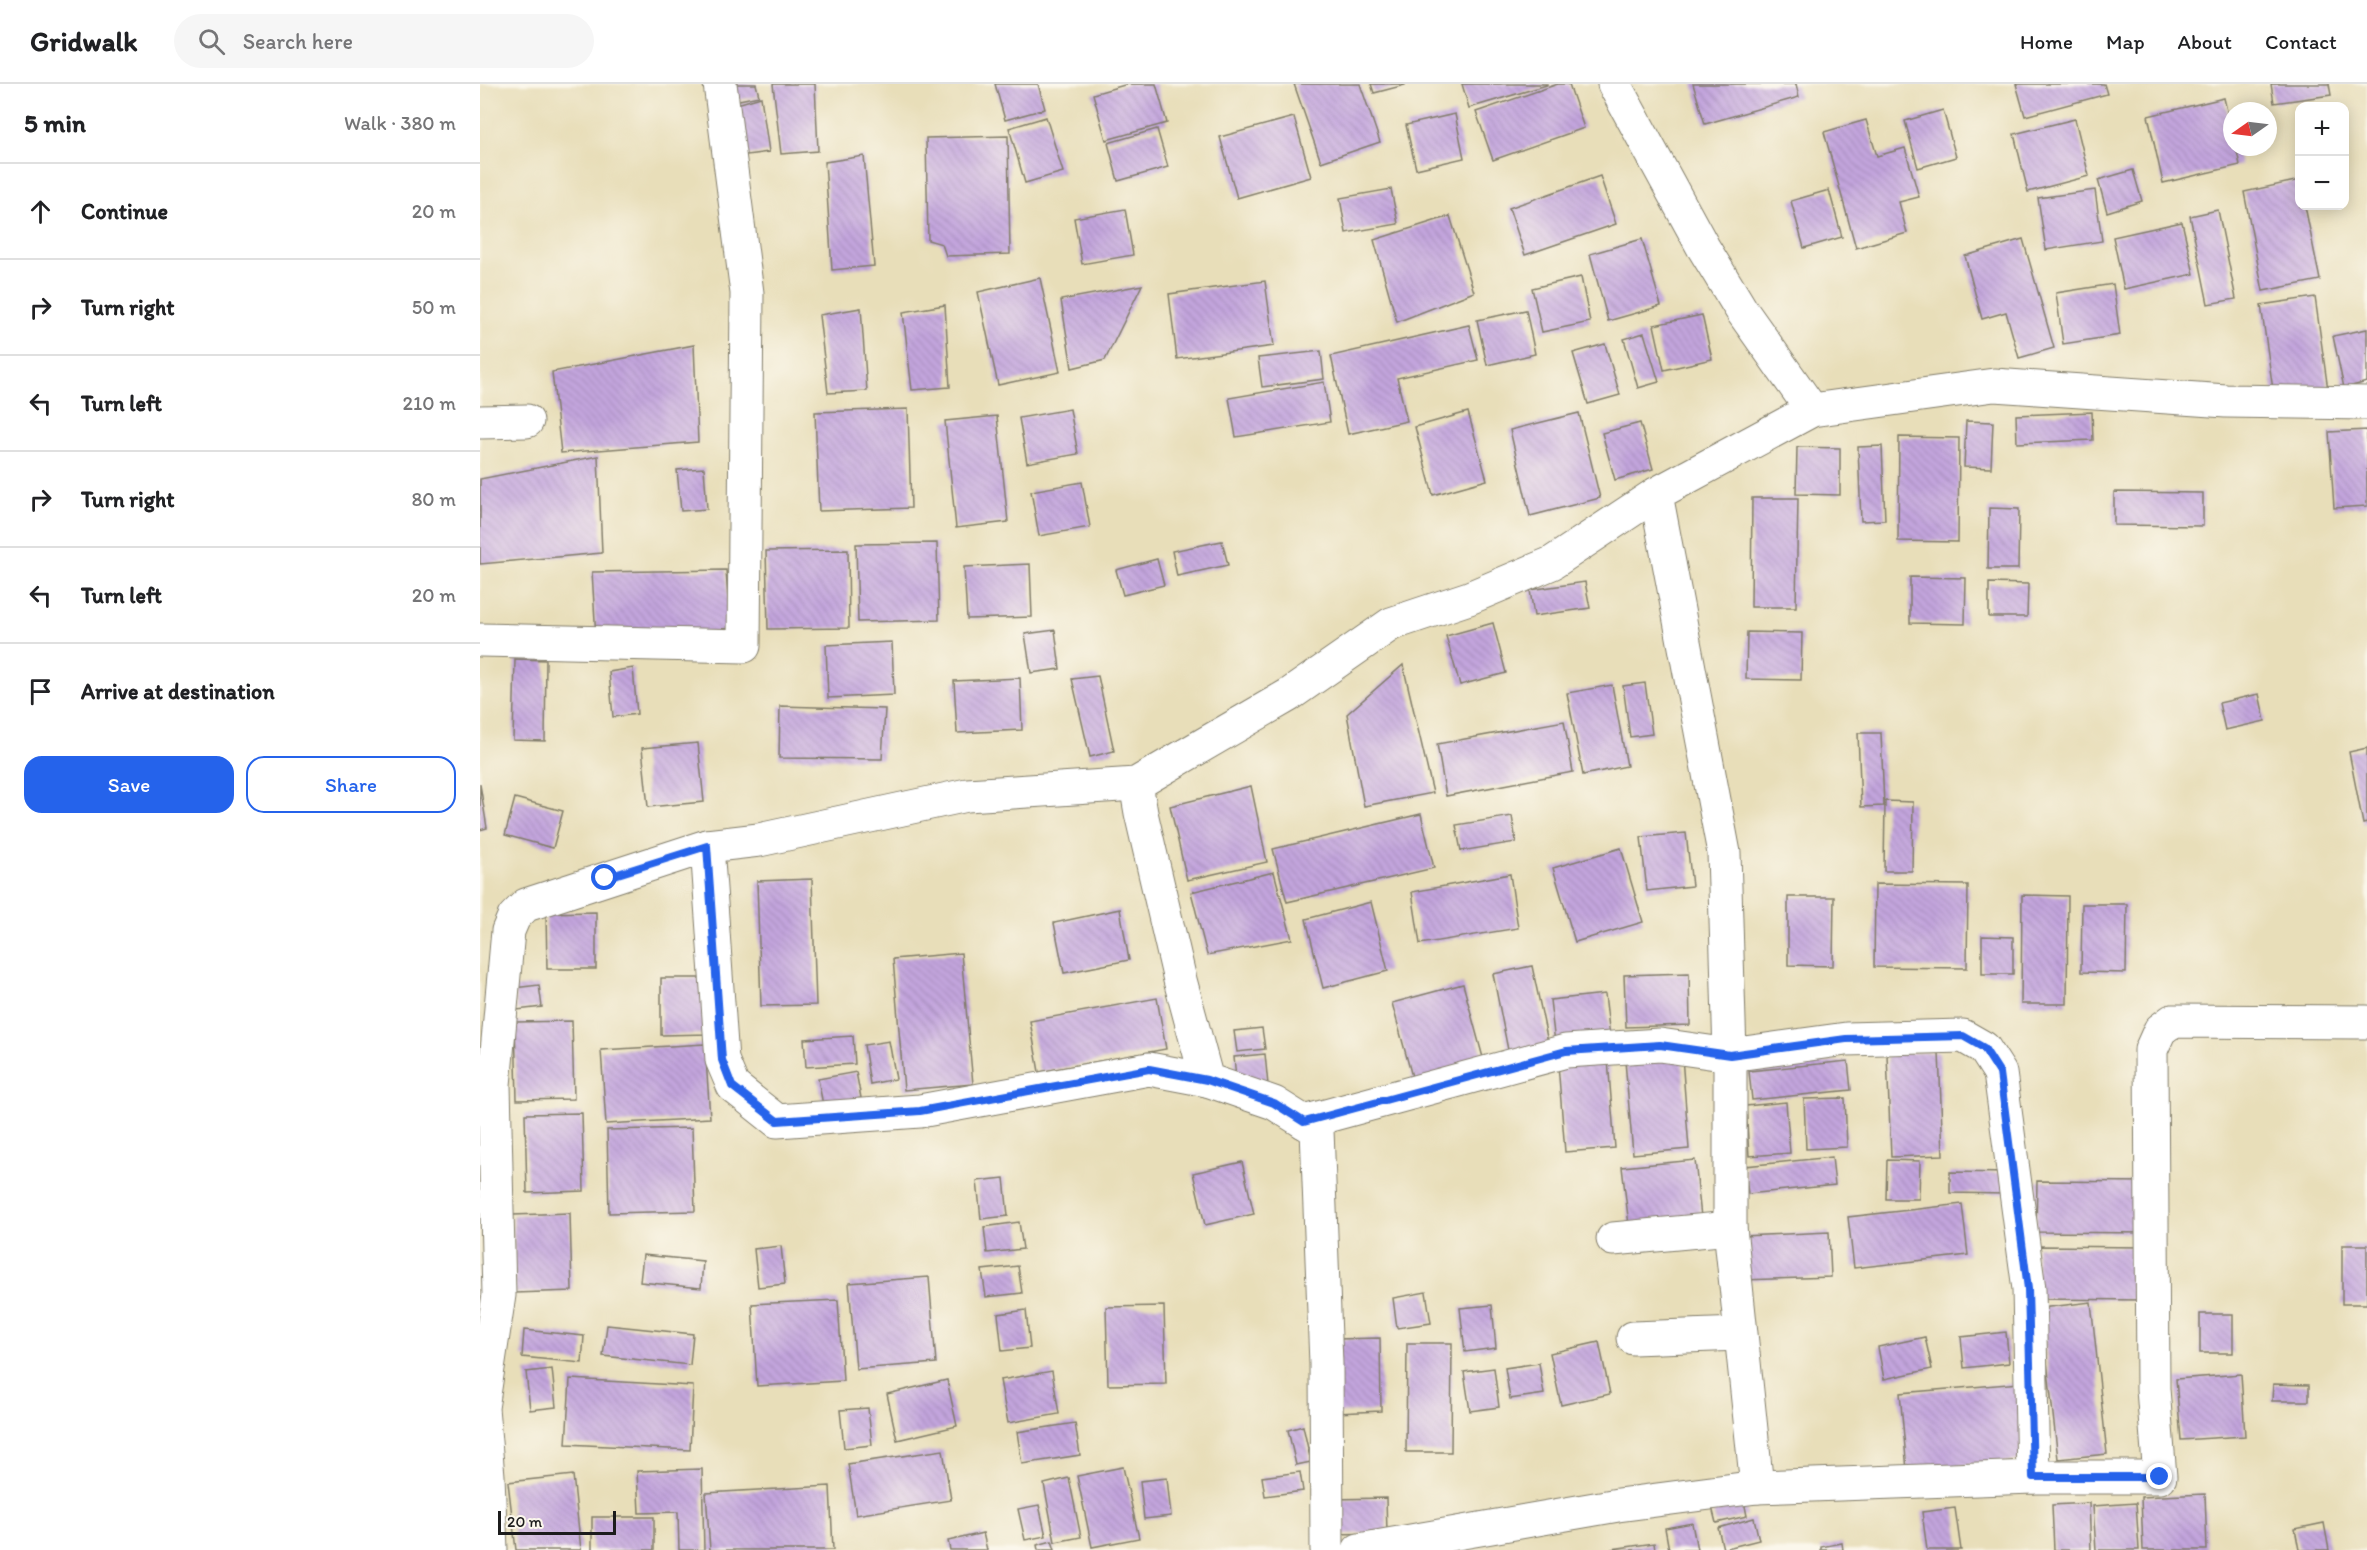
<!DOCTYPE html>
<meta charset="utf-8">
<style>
body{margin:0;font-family:Itim,sans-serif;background:#f6f6f6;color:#202124}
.controls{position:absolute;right:18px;top:18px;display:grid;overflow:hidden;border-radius:12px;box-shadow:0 3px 15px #0003}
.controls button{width:54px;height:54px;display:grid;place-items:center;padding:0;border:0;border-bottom:2px solid #e0e0e0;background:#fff;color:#202124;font:30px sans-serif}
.compass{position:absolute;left:1743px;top:18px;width:54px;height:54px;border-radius:50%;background:#fff;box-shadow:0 3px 15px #0003;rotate:256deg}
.scale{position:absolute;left:18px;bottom:15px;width:118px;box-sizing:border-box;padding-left:6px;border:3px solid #1c1c1c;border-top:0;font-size:16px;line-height:21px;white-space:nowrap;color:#1c1c1c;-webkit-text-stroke:4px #fbf7ec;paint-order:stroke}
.stop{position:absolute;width:18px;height:18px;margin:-14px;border:4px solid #2563eb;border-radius:50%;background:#fff}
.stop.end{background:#2563eb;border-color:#fff;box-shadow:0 2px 6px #0008}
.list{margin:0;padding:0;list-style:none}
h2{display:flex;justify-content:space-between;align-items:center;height:78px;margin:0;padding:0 24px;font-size:26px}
h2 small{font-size:20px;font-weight:400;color:#757577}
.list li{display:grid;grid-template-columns:39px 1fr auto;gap:18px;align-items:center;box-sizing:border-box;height:96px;padding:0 24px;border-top:2px solid #e0e0e0}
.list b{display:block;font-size:22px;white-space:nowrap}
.list em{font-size:20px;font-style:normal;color:#757577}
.actions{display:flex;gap:12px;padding:18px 24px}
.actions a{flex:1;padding:14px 0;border:2px solid #2563eb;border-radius:18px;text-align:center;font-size:21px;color:#2563eb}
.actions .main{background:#2563eb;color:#fff}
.icon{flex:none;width:33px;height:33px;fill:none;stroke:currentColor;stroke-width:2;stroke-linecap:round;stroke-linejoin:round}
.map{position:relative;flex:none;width:1887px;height:1466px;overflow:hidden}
header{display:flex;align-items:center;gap:36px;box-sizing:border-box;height:84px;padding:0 30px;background:#fff;border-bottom:2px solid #e0e0e0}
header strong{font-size:28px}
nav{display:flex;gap:33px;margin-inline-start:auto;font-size:21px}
.search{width:420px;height:54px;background:#f6f6f6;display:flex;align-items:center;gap:15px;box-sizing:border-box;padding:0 21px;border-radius:33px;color:#757577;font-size:22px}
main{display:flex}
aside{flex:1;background:#fff}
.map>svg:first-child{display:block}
.building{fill:url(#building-back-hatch)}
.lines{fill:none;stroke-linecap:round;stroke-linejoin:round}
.minor-casing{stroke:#827d6a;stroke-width:35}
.minor{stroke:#fff;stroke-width:33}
.route{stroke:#2563eb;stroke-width:8}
</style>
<header>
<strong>Gridwalk</strong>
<div class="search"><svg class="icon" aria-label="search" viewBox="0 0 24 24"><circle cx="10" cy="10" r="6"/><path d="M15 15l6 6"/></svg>Search here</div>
<nav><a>Home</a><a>Map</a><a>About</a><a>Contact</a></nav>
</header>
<main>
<aside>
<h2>5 min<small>Walk · 380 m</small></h2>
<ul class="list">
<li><svg class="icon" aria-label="ahead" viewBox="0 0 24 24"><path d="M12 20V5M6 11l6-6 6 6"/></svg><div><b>Continue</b></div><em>20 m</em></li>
<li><svg class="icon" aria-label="right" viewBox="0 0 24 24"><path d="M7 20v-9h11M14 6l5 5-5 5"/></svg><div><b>Turn right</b></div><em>50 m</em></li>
<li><svg class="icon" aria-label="left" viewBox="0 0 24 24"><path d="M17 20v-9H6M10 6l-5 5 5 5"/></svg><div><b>Turn left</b></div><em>210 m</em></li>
<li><svg class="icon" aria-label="right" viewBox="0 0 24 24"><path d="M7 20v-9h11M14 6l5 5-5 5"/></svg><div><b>Turn right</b></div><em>80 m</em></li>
<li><svg class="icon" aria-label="left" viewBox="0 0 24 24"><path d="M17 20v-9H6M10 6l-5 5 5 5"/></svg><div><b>Turn left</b></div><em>20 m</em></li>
<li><svg class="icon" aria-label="arrive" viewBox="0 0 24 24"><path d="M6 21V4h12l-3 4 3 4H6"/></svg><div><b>Arrive at destination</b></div></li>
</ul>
<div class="actions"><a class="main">Save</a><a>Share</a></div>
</aside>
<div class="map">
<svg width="1887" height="1466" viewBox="0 0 1887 1466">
<defs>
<pattern id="building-back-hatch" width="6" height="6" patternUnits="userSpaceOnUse" patternTransform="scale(1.5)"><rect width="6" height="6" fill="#c3a5dd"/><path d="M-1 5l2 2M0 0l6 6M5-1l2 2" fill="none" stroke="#a78dbd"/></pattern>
</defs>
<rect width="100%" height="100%" fill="#fbf7ec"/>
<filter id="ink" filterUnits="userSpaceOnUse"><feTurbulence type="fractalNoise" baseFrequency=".0167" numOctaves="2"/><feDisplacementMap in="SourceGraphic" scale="12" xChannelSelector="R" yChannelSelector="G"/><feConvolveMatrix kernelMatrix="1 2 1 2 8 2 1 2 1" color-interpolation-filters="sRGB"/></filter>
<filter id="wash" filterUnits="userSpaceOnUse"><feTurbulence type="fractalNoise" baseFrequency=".008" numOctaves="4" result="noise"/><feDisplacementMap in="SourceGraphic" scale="24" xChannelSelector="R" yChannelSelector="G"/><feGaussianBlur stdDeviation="1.35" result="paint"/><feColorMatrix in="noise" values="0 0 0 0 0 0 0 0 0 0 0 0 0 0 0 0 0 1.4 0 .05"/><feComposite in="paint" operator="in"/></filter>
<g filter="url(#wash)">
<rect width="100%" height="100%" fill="#e8deb9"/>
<g id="blocks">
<g class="building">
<path d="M250 0H276L279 12 254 17Z"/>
<path d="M293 0H335L338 67 301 70Z"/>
<path d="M515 0H558L565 25 525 36Z"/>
<path d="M648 0H676L687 39 626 56 613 10Z"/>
<path d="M814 0H880L900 58 841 78Z"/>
<path d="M891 0H925V1L894 9Z"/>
<path d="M982 0H1067V1L989 24Z"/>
<path d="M1078 0H1089L1104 44 1013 76 996 28Z"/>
<path d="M1213 0H1316L1319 13 1225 40Z"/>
<path d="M1536 0H1624L1627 10 1545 32Z"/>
<path d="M1791 0H1849L1851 11 1794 19Z"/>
<path d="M281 13 289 68 259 72 250 22Z"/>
<path d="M1744 14 1752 48V63H1756L1760 81 1683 99 1668 32Z"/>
<path d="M1463 26 1476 73 1438 84 1425 37Z"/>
<path d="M975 30 984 74 936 85 926 41Z"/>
<path d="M566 33 583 88 545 99 529 44Z"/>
<path d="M814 33 831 93 757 114 740 53Z"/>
<path d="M1595 35 1609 92 1548 108 1534 50Z"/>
<path d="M1386 36 1397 72 1425 64 1439 113 1419 118 1427 149 1376 164 1344 48Z"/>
<path d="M677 45 688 83 638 97 628 59Z"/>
<path d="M528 52 530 170 466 172 462 160 448 156 446 54Z"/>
<path d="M384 72 394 182 352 186 345 78Z"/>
<path d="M1653 86 1662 117 1627 128 1618 96Z"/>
<path d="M1120 92 1136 140 1045 171 1029 124Z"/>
<path d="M1820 96V122H1825L1840 196 1783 207 1764 108Z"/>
<path d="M911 105 918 140 866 149 860 114Z"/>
<path d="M1349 106 1362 153 1324 164 1311 117Z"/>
<path d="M1615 106 1622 157 1566 166 1558 114Z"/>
<path d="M645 125 653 171 602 180 594 134Z"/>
<path d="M1738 126 1756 215 1728 220 1710 132Z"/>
<path d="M970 132 994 208 917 238 894 156Z"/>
<path d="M1702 138 1714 190 1644 205 1633 153Z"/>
<path d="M1162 155 1181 222 1128 237 1110 170Z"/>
<path d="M1543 155 1574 264 1539 274 1526 228 1502 235 1485 172Z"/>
<path d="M1101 193 1110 238 1062 248 1052 204Z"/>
<path d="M560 194 580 288 518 301 498 208Z"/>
<path d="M785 197 794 262 697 275 689 210Z"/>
<path d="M1633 200 1640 251 1583 260 1576 209Z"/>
<path d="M662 201 625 276 592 284 581 216Z"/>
<path d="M1835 213 1848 306 1794 313 1781 221Z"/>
<path d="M465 221 470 303 432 306 423 228Z"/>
<path d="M381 224 387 307 348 309 339 231Z"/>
<path d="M1046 226 1055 270 1007 281 997 236Z"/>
<path d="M1222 231 1232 275 1184 286 1174 241Z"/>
<path d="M989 241 998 276 917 294 927 337 868 350 851 272Z"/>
<path d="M1887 245V298L1864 304 1853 252Z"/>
<path d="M1164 249 1179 298 1158 304 1144 255Z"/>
<path d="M1125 260 1140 311 1108 320 1093 269Z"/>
<path d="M214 261 218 358 81 369 72 288Z"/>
<path d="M841 267 844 295 782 303 778 274Z"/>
<path d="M844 298 850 338 756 353 749 314Z"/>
<path d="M428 325 431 424 339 427 335 328Z"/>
<path d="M590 325 598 370 547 379 539 334Z"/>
<path d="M988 328 1007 396 953 411 935 343Z"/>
<path d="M1612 328 1613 356 1537 359 1536 331Z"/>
<path d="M1099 329 1120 414 1050 432 1030 346Z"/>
<path d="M517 332 528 438 476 444 465 337Z"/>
<path d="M1486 337 1513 338 1511 384 1484 383Z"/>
<path d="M1160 339 1173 385 1135 396 1122 349Z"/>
<path d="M1887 346V422L1854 424 1849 348Z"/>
<path d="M1419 353 1479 354 1478 458 1418 457Z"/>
<path d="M1402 362 1405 436 1381 437 1378 363Z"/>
<path d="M1317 363 1360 364V411L1316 410Z"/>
<path d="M118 372 122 469 0 480V395Z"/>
<path d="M224 384 227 425 201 427 197 386Z"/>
<path d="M602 398 610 443 559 452 551 407Z"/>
<path d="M1634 408 1723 409V442L1634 441Z"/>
<path d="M1272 414H1318L1316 523H1271Z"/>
<path d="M1509 424 1539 425 1538 485H1508Z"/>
<path d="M742 457 748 481 697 492 692 467Z"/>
<path d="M457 459 459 536 378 538 376 460Z"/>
<path d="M368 466 369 544 288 545 286 467Z"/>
<path d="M677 475 684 501 643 511 636 486Z"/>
<path d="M550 480 552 533 487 535 484 483Z"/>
<path d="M246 486 250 548 116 553 112 488Z"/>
<path d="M1430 493 1486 494 1485 540 1430 539Z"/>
<path d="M1105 498 1110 524 1054 532 1050 506Z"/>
<path d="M1509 499 1548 500 1547 533H1509Z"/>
<path d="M1013 539 1026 589 980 601 966 552Z"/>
<path d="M575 546 580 585 551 589 545 550Z"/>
<path d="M1267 548 1322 549 1321 596 1266 595Z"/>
<path d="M412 558 414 611 348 614 346 561Z"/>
<path d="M35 575 66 576 65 657 33 656Z"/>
<path d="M923 581 953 709 884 722 867 630Z"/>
<path d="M153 584 157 630 133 633 129 588Z"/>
<path d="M618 592 634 667 610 673 592 595Z"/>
<path d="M540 594 542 646 477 649 474 597Z"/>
<path d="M1165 599 1172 650 1150 653 1143 602Z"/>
<path d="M1132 601 1147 682 1103 691 1087 609Z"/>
<path d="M1779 610 1785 637 1745 646 1739 619Z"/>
<path d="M300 622 405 625 402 675 299 674Z"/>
<path d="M1084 637 1093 688 966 712 957 660Z"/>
<path d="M1378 649H1401L1404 722 1381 723Z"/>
<path d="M218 659 224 718 168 723 162 664Z"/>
<path d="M1887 664V739L1883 740 1869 668Z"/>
<path d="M0 700 7 744 0 746Z"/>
<path d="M771 702 787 778 707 796 690 722Z"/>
<path d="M35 714 83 727 73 764 25 751Z"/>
<path d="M1405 717 1433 718 1432 787H1404Z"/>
<path d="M941 730 954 784 807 818 793 765Z"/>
<path d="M1032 732 1036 758 981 767 976 741Z"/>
<path d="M1206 749 1212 802 1167 807 1161 753Z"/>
<path d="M1141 764 1163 838 1095 858 1073 784Z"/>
<path d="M794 788 812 855 727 871 711 808Z"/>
<path d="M1030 790 1038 844 940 860 932 808Z"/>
<path d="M332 795 336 921 281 922 277 797Z"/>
<path d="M1395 800 1488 801 1487 884 1394 883Z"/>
<path d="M1542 811 1588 812 1587 920H1541Z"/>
<path d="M1308 813H1354L1353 882 1308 881Z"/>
<path d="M891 818 908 887 843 904 826 835Z"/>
<path d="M1602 820H1647L1646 889 1601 888Z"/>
<path d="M640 825 649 876 584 889 574 839Z"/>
<path d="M116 828V885H67L66 829Z"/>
<path d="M1502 852 1533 853V890H1502Z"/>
<path d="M481 869 493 1000 424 1006 413 875Z"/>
<path d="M1052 882 1069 963 1029 971 1013 890Z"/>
<path d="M1209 889 1210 941 1146 943 1144 891Z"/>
<path d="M181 894H230V950L181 951Z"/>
<path d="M983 900 1005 981 934 1000 912 919Z"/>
<path d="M59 901 62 923 37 926 34 904Z"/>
<path d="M1125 910 1130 953 1075 959 1070 916Z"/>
<path d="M677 914 686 965 559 988 550 937Z"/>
<path d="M92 937 94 1015 37 1016 35 938Z"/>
<path d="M782 944 785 965 757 968 754 947Z"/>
<path d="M373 952 375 980 326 983 324 955Z"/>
<path d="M409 957 416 995 390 1000 384 961Z"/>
<path d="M225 960 230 1034 126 1040 121 966Z"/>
<path d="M1459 968 1463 1071 1411 1073 1407 970Z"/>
<path d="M785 970 788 1001 757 1005 754 973Z"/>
<path d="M1202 973 1209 1065 1153 1070 1145 977Z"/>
<path d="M1128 976 1135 1064 1085 1068 1078 980Z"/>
<path d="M1368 977 1371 1006 1272 1016 1269 987Z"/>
<path d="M376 988 381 1014 343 1021 338 995Z"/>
<path d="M1365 1014 1367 1063 1326 1065 1324 1015Z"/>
<path d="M1306 1018 1310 1069 1269 1072 1266 1022Z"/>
<path d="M102 1029 104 1107 47 1109 45 1030Z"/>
<path d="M212 1044 215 1127 129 1129 127 1046Z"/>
<path d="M1352 1073 1355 1101 1268 1110 1265 1082Z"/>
<path d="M1215 1076 1221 1133 1149 1141 1142 1083Z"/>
<path d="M1407 1076 1440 1077 1439 1115H1406Z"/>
<path d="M762 1078 774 1130 725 1141 713 1089Z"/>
<path d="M1470 1088 1527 1089 1526 1110 1470 1109Z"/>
<path d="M524 1094 528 1132 501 1135 497 1097Z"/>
<path d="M1557 1097 1670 1098 1669 1149 1556 1148Z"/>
<path d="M1482 1120 1488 1171 1374 1184 1368 1133Z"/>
<path d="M90 1129 92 1207 35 1209 33 1131Z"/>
<path d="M539 1138 543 1165 507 1169 504 1143Z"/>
<path d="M1349 1148 1351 1193 1263 1196 1262 1152Z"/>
<rect x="1862" y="1161" width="25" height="59"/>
<path d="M301 1162 305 1200 278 1203 274 1165Z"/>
<path d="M1557 1162 1665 1163V1216L1556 1215Z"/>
<path d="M163 1171 223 1177 221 1204 160 1198Z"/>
<path d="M538 1182 542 1209 506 1213 502 1186Z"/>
<path d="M449 1193 456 1279 376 1285 369 1199Z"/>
<path d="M946 1208 951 1239 917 1244 913 1214Z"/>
<path d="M358 1216 363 1297 277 1302 272 1220Z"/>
<path d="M1611 1218 1627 1370 1578 1375 1561 1224Z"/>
<path d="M1012 1221 1016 1264 985 1268 980 1224Z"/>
<path d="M684 1222 686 1300 628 1301 626 1223Z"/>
<path d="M546 1226 550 1264 522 1267 518 1230Z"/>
<rect x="1720" y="1230" width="33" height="39"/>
<path d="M127 1241 213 1250 210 1281 123 1272Z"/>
<path d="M44 1246 104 1252 102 1279 42 1273Z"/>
<path d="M1526 1248 1529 1279 1484 1284 1481 1253Z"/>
<path d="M1445 1253 1452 1285 1404 1295 1398 1263Z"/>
<path d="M900 1254 901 1327 857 1329 856 1255Z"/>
<path d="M1119 1258 1130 1310 1081 1321 1070 1269Z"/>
<path d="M927 1259H972L971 1368H926Z"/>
<path d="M1059 1279 1064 1310 1030 1315 1025 1284Z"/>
<path d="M1014 1284 1019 1323 990 1327 984 1288Z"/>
<path d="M72 1285 76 1323 50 1326 46 1288Z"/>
<path d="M572 1287 579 1330 528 1339 520 1296Z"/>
<path d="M1761 1290 1765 1352 1701 1356 1696 1295Z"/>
<path d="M90 1295 213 1302 210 1366 86 1360Z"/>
<path d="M467 1296 477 1342 417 1356 407 1310Z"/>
<path d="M1540 1299 1547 1376 1427 1386 1420 1309Z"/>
<path d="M1793 1300 1829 1301V1317H1792Z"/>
<path d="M388 1324 392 1361 364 1364 360 1326Z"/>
<path d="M595 1339 600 1371 542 1380 537 1348Z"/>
<path d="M823 1342 831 1378 816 1381 808 1346Z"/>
<path d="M463 1366 471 1416 376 1431 368 1380Z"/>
<path d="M643 1383 659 1454 612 1463 597 1392Z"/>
<path d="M222 1385 224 1466H199L198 1428 159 1429 157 1387Z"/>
<path d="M820 1388 823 1407 785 1412 782 1393Z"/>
<path d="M93 1391 101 1466H36L28 1398Z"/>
<path d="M589 1394 601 1453 575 1458 564 1400Z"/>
<path d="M687 1394 691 1432 664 1435 660 1397Z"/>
<path d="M350 1402 353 1466H230L226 1409Z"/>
<path d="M1725 1410 1727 1466H1663L1661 1413Z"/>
<path d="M1263 1412 1267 1432 1236 1439 1231 1419Z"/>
<path d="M906 1414 907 1449 853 1450V1415Z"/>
<path d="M1609 1419 1611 1466H1574L1572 1421Z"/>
<path d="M1656 1419 1659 1466H1616L1613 1422Z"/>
<path d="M559 1421 566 1452 545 1456 538 1425Z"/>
<path d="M1475 1424 1481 1466H1447L1442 1428Z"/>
<rect x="112" y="1433" width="62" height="33"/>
<path d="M1274 1434 1279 1456 1243 1465 1238 1444Z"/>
<path d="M1212 1439 1217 1466H1189L1185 1444Z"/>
<path d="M1844 1439 1849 1466H1819L1815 1445Z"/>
<path d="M503 1449 507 1466H470L468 1457Z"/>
<path d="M572 1457 575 1466H558L557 1461Z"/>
<path d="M1174 1459 1175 1466H1132V1465Z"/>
<path d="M1362 1459 1363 1466H1341V1463Z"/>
</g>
</g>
</g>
<g filter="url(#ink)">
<use href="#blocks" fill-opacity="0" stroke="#827d6a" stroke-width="1.5"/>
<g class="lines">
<defs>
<g id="minor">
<path d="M1134 0 1223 163 1262 227 1332 326"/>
<path d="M0 338 47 337"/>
<path d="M0 556 264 562 267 209 240 0"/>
<path d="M656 700 661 729 700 896 727 996 794 1019 837 1046 846 1280 847 1466"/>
<path d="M227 762 242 976 253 1002 297 1037 440 1027 669 985 727 996"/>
<path d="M824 1038 1086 967 1180 961 1250 971V1144L1277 1403"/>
<path d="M1133 1155 1250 1144"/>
<path d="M1153 1254 1260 1250"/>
<path d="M1553 1393H1680L1673 1305 1671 966 1680 946 1692 937 1887 938"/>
<path d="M11 1466 8 1392 2 1324 19 1211 14 1001 28 847 34 833 46 821 227 762 279 756 487 711 656 700 809 611 911 540 989 514 1072 479 1176 410"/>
<path d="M879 1466 1138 1421 1277 1403 1553 1393 1549 1205 1520 989 1504 964 1483 952 1366 955 1250 971 1244 769 1176 410 1332 326 1514 301 1746 317 1887 319"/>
</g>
</defs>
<use href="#minor" class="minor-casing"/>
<use href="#minor" class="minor"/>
</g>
</g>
<g class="lines" filter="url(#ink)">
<path class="route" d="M125 794 227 762 242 976 252 1002 297 1037 440 1027 669 985 727 996 794 1019 824 1038 1086 967 1180 961 1250 971 1366 955 1483 952 1504 964 1520 989 1548 1205 1553 1393H1680"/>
</g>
</svg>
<div class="controls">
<button>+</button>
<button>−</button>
</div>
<svg class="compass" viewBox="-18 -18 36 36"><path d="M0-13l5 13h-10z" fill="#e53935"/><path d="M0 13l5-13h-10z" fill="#757577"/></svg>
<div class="scale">20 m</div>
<div class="stop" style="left:125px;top:794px"></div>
<div class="stop end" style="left:1680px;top:1393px"></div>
</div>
</main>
